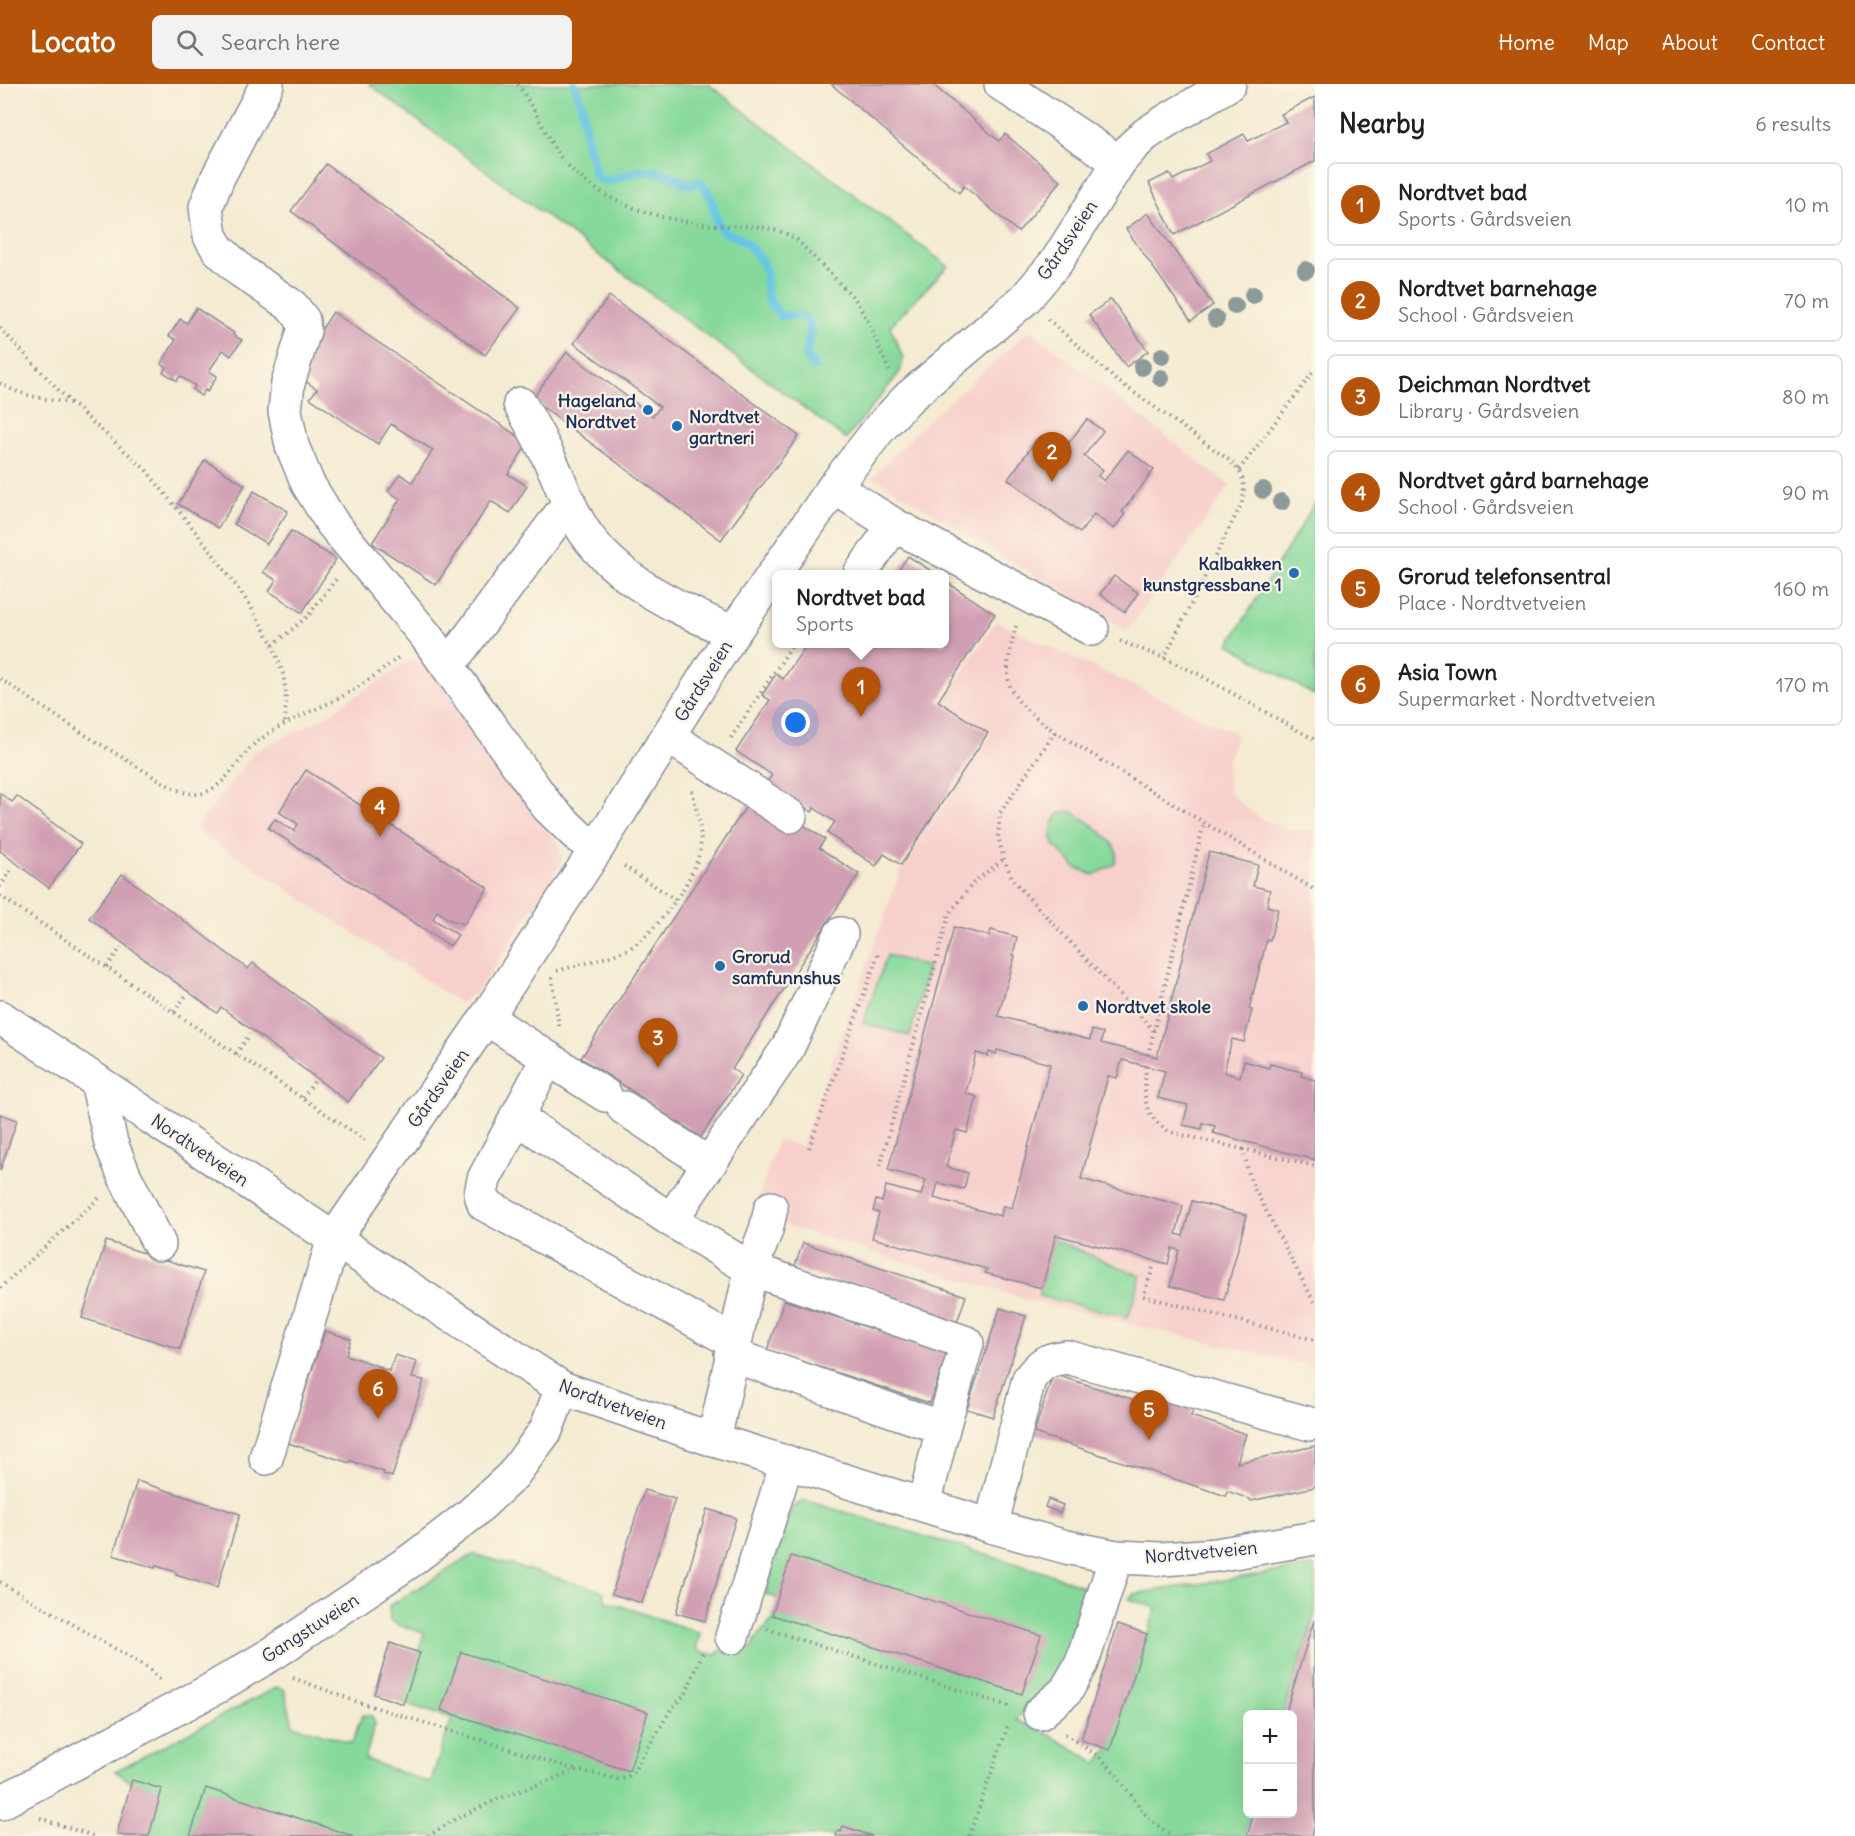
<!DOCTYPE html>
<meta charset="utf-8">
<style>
body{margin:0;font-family:Delius,sans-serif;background:#f2f2f2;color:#202124}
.controls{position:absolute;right:18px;bottom:18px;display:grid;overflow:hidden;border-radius:9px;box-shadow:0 6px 24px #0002}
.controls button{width:54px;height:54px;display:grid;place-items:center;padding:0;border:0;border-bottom:2px solid #e0e0e0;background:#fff;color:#202124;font:30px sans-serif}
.you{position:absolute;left:796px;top:639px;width:21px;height:21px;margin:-15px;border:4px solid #fff;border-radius:50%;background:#1a73e8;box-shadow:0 0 0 9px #1a73e833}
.badge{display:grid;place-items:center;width:39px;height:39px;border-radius:50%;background:#b45309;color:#fff;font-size:20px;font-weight:700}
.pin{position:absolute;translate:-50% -50px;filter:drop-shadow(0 2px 3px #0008)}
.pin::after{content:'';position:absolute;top:32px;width:21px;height:18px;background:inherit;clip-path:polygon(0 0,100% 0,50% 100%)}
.popup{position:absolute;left:772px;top:486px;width:177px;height:78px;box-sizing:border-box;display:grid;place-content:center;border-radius:9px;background:#fff;filter:drop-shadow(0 2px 4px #0005);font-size:20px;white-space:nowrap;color:#757577}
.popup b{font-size:22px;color:#202124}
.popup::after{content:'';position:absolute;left:50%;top:100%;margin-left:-12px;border:12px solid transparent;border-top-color:#fff}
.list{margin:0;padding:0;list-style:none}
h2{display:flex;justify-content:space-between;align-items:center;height:78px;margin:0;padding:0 24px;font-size:26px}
h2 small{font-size:20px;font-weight:400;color:#757577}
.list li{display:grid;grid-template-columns:39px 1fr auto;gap:18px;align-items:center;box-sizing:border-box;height:84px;margin:0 12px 12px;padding:0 12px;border:2px solid #e0e0e0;border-radius:9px}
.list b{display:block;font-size:22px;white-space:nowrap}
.list p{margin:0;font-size:20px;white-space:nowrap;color:#757577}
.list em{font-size:20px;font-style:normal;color:#757577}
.icon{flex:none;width:33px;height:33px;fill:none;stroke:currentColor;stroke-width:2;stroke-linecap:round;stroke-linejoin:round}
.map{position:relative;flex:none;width:1315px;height:1752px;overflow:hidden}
header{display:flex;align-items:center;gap:36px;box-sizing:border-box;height:84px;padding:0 30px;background:#b45309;color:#fff}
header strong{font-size:28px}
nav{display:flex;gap:33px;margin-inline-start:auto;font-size:21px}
.search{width:420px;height:54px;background:#f2f2f2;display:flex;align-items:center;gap:15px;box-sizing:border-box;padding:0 21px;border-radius:9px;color:#757577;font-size:22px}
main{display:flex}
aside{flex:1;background:#fff}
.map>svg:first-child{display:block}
.built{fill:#f7d0cc}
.green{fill:#86d99a;stroke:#50847c;stroke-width:1.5}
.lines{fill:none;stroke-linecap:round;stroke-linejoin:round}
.stream{stroke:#64c5e2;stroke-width:9}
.building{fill:#d19fb3;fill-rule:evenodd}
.minor-casing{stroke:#888d98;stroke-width:36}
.path{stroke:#888d98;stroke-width:4;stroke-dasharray:1.5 4.5;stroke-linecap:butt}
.minor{stroke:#fff;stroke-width:33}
.tree{fill:#8c9b9a}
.poi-dot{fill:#1f6fb2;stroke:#fcf5e5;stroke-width:2}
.labels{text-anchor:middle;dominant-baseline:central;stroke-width:4.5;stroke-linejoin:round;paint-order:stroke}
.street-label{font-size:18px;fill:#1b2f5e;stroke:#fcf5e5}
.poi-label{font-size:18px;font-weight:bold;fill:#1b2f5e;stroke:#fcf5e5;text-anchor:start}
</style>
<header>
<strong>Locato</strong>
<div class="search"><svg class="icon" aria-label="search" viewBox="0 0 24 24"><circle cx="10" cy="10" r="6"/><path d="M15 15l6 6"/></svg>Search here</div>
<nav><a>Home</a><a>Map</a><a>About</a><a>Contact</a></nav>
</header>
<main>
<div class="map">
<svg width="1315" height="1752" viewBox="0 0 1315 1752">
<rect width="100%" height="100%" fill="#fcf5e5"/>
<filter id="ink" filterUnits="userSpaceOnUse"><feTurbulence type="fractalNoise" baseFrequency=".0167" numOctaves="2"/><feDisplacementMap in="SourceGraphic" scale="12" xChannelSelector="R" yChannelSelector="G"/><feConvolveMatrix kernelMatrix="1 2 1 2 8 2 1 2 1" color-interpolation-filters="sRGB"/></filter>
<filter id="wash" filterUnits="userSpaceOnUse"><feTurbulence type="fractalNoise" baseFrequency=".008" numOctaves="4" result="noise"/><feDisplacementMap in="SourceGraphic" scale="24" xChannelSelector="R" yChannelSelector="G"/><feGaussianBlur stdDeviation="1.35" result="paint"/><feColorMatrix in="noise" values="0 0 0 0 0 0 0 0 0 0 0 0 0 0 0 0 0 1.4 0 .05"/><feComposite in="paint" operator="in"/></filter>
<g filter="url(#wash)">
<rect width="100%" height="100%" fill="#f4ebd2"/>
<g class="built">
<path d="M1030 246 1230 402 1127 547 873 393 927 337Z"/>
<path d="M996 537 1237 650 1228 675 1227 692 1230 708 1240 719 1260 734 1290 746 1312 747 1315 737V1283L1035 1218 760 1134 757 1120 777 1056 802 1062 900 788 990 651 942 619Z"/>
<path d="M422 574 484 653 559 761 562 773 561 780 488 893 476 908 460 919 195 745 255 667 321 635 410 576Z"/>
</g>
<g class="green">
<path d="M369 0H708L948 182 890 242 903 274 900 288 846 355Z"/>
<path d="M1315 419V612L1229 560Z"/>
<path d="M1068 727C1081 730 1115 756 1117 770 1117 773 1116 776 1115 780L1094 791 1076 784 1054 761 1051 749 1054 737 1059 730Z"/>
<path d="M887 871 928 883 910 952 863 939Z"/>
<path d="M1054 1156 1141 1192 1128 1233 1039 1212Z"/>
<path d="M804 1416 1053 1491 1083 1502 1084 1515 1058 1586 1044 1609 1034 1612 1016 1636 1050 1651 1097 1679 1109 1665 1156 1524 1129 1515 1133 1510 1315 1482V1530L1283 1630H1248V1730H1251L1244 1752H148L161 1706 130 1697 115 1687 277 1603 284 1605 293 1641 352 1659 362 1631 372 1632 375 1639 365 1675 430 1699 452 1634 402 1619 424 1549 396 1540 390 1536 389 1522 474 1470 603 1507 606 1517 700 1549 696 1566 715 1571 722 1565 752 1564 755 1556 773 1535 779 1515 765 1510 792 1424Z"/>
</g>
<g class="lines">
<path class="stream" d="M574 0 582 22 588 66 593 72 595 91 598 94 609 97 639 87 657 88 676 93 689 102 699 98C719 115 710 133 723 147 726 150 732 151 736 152 745 157 757 169 762 178 774 198 756 210 782 232H800L807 235 811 246 806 272 814 283"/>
</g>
<g id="blocks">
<g class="building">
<path d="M831 0H932L999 57 1005 50 1061 97 1018 148 964 102 959 109Z"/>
<path d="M1315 13V77L1174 151 1149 99 1169 89 1173 96 1210 77 1206 70 1244 50 1248 57 1286 38 1281 30Z"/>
<path d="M326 80 520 224 485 271 291 127Z"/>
<path d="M1148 129 1213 221 1191 237 1126 145Z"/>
<path d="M609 212 799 352 721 456 532 315 567 268 653 332 660 323 574 259Z"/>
<path d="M1111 215 1148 267 1126 283 1089 231Z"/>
<path d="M196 224 234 249 233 251 242 256 231 272 223 266 209 287 217 292 207 308 205 306 201 312 193 306 195 302 180 292 177 297 163 288 166 283 161 280 176 256 169 252 180 235 187 239Z"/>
<path d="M333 228 528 359 508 390 527 402 510 429 491 417 436 501 372 459 400 415 388 407 400 390 412 398 433 366 391 340 378 360 310 314 317 305 293 289Z"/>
<path d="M1087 335 1103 347 1084 372 1103 386 1098 392 1104 397 1128 366 1154 386 1122 428 1125 430 1114 445 1094 430 1080 449 1008 395 1038 354 1060 370Z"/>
<path d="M205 376 245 401 218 444 178 420Z"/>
<path d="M254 407 288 427 267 460 234 440Z"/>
<path d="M291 447 336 475 302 529 269 507 276 496 263 488Z"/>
<path d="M908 472 936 490H896Z"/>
<path d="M1114 492 1138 509 1125 528 1100 510Z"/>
<path d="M945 497 995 530 938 617 988 649 901 781 884 770 876 782 827 749 835 738 814 724 812 728 767 698 772 691 736 667 770 616 762 611 776 590 783 595 807 560H840L852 567 857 560H945Z"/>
<path d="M306 686 488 804 464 840 448 835 437 827 433 835 458 851 450 862 268 744 275 735 294 747 298 740 279 728Z"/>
<path d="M0 709 12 718 17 712 81 760 49 804 0 767Z"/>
<path d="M749 718 794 735 825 755 819 764 859 790 732 985 741 991 701 1053 677 1037 674 1042 651 1028 655 1022 581 974Z"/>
<path d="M1209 768 1258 781 1253 802 1270 806 1267 822 1278 825 1270 856 1267 855 1249 925 1252 926 1244 958 1232 955 1224 988 1240 993 1244 977 1269 984 1270 980 1302 988 1301 992 1315 996V1076L1213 1049 1215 1042 1203 1039 1202 1045 1183 1041 1188 1021 1158 1014 1165 987 1122 976 1117 994 1108 992 1081 1095 1183 1122 1176 1150 1183 1152 1192 1117 1247 1131 1224 1216 1170 1202 1179 1166 1172 1164 1168 1180 1056 1151 1042 1204 985 1189 987 1185 872 1154 879 1129 873 1127 876 1116 882 1118 886 1102 921 1111 926 1096 888 1086 954 843 989 852 991 846 1017 853 1013 871 1015 872 998 932 1090 956 1092 946 1103 949 1101 959 1157 973ZM997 966 1050 980 1012 1124 1003 1122 1001 1132 934 1114 938 1099 964 1105 968 1089 946 1083 956 1046 967 1049 977 1013 966 1009 976 969 988 972 989 968 996 970Z"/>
<path d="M122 790 248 885 253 879 381 974 348 1018 221 923 217 929 89 834Z"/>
<path d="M0 1030 17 1036 0 1087Z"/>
<path d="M106 1157 204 1188 180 1265 82 1234Z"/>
<path d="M803 1159 966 1212 957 1238 794 1184Z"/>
<path d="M784 1216 947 1269 930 1319 767 1266Z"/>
<path d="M1000 1224 1026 1232 993 1333 967 1325Z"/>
<path d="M325 1247 351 1255 346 1271 381 1283 380 1284 389 1287 395 1271 417 1278 412 1294 424 1296 392 1393 383 1390 384 1388 351 1377 350 1379 288 1359Z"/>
<path d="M1053 1290 1160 1324 1165 1309 1195 1319 1191 1332 1246 1350 1237 1379 1315 1362V1403L1251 1417 1250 1415 1227 1407 1226 1412 1034 1349Z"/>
<path d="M137 1397 240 1430 217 1504 176 1491V1488L156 1482 155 1484 113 1471Z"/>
<path d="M644 1406 675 1415 642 1519 612 1510Z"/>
<path d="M1048 1415 1063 1421 1060 1429 1045 1423Z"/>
<path d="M707 1425 736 1434 705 1537 676 1529Z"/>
<path d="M791 1472 1041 1551 1022 1610 772 1531Z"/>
<path d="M1314 1536 1315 1741 1312 1752H1247L1254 1730H1292V1630H1285Z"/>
<path d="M1118 1540 1147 1550 1110 1666 1081 1656Z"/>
<path d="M390 1559 420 1569 403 1620 374 1610Z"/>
<path d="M461 1568 648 1628 629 1687 441 1626Z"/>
<path d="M132 1696 162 1705 149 1752H124L117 1750Z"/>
<path d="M206 1704 353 1752H190Z"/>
<path d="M843 1742 872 1752H836L838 1747 841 1748Z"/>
</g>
</g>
</g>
<g filter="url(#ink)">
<use href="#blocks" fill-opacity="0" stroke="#888d98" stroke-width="1.5"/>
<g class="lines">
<defs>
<g id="minor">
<path d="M267 0 218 93 206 123 210 152 218 165 241 187 292 222 303 236 304 247 288 299 285 327 292 362 308 400 332 439 426 552 548 723 579 753 597 764"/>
<path d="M1001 0 1119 78"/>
<path d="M520 320C533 342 545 365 556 389 563 406 570 423 579 439 612 496 677 523 733 549"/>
<path d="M834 403 894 441 1092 545"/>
<path d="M860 490 894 441"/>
<path d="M448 582 569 419"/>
<path d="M668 652 790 732"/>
<path d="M841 850 787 965 671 1136 751 1185 967 1259 943 1344 924 1421"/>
<path d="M0 933 334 1155 562 1304 714 1356 991 1442 1066 1463 1116 1473 1162 1475 1216 1471 1315 1454"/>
<path d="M486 934 605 1011"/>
<path d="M548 974 484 1095 481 1110 484 1120 734 1258"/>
<path d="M97 997 111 1059 124 1091 159 1160"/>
<path d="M624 1024 709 1080"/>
<path d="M516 1033 671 1136"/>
<path d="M731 1271 943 1344"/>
<path d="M714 1356 751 1185 766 1146 771 1124"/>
<path d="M266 1374 334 1155 486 934 597 764 733 549 834 403 880 344 908 314 1025 215 1057 177 1119 78 1133 62 1146 50 1166 37 1229 0"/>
<path d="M991 1442 1029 1295C1041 1279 1047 1275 1067 1273L1310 1340"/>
<path d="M732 1553 787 1378"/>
<path d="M1040 1629 1066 1607 1082 1579 1116 1473"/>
<path d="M0 1719 211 1606 275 1568 413 1475 470 1431 513 1391 546 1346 562 1304"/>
</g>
</defs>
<use href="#minor" class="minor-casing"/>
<g class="path">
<path d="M518 0C526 13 534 26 541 39 547 50 552 62 559 71 595 118 656 136 713 141 742 144 771 138 797 156L855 215 869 239 889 287"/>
<path d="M1048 235 1115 295 1229 376C1244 390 1246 400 1242 419L1164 574"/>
<path d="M0 244 71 319 146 386 211 467 249 520 273 561 283 590 286 609 285 639"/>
<path d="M0 299C22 313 46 315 70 319"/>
<path d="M1239 386 1315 286"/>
<path d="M1016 542C1000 603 1005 611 1055 648L1315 806"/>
<path d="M1120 557 1164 574 1198 590 1315 656"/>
<path d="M273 561 308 532 337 494"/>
<path d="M0 595 82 649 171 703C182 708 194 713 206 708 230 698 238 673 258 657 281 639 309 629 335 616 358 605 380 588 400 572"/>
<path d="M1055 648 1000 729 998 753 1004 775 1013 796 1029 814 1154 947"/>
<path d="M731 654 793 560"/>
<path d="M624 782 676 816"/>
<path d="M0 803 12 784"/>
<path d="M0 812 365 1056"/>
<path d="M107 883 121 863"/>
<path d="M557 887C581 880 606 875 628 865 655 851 695 795 700 766 703 746 696 725 692 706"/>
<path d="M552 893 559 942"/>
<path d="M174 928 187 910"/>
<path d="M236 970 250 950"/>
<path d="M1148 971 1204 739"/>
<path d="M1146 982C1144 1014 1141 1030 1170 1048L1315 1082"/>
<path d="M303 1014 315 996"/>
<path d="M809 1064 879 868"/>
<path d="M1243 1065 1251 1098 1315 1220"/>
<path d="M880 1082 949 830 974 798 1004 775"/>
<path d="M1153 1184 1143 1212 1315 1256"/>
<path d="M0 1204 99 1114"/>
<path d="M0 1498 148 1584 160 1596"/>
<path d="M767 1545 1009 1622"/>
<path d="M293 1594 358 1618 577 1686"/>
<path d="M1065 1650 1098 1672 1111 1684 1148 1734 1172 1752"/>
<path d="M40 1734 93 1752"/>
<path d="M428 1752 457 1734 498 1715 578 1686 618 1695 626 1694 632 1690 670 1627 686 1609 703 1568"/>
<path d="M969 1752 1009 1639"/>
</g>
<use href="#minor" class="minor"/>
</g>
<g class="tree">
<circle cx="1306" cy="186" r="9"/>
<circle cx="1253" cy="211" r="9"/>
<circle cx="1235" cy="222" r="9"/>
<circle cx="1216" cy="235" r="9"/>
<circle cx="1162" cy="272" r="9"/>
<circle cx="1142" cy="283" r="9"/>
<circle cx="1161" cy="294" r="9"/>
<circle cx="1263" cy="406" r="9"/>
<circle cx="1281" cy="418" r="9"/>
</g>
</g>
<g class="poi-dot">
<circle cx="648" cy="326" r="6"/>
<circle cx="677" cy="342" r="6"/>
<circle cx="1294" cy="489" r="6"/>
<circle cx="720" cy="882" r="6"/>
<circle cx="1083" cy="922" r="6"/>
</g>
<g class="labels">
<g class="street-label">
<text transform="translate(1067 156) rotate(-56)">Gårdsveien</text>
<text transform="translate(703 597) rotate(-58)">Gårdsveien</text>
<text transform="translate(438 1004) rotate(-55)">Gårdsveien</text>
<text transform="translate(200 1066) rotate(34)">Nordtvetveien</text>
<text transform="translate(613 1320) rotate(20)">Nordtvetveien</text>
<text transform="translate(1201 1468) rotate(-5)">Nordtvetveien</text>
<text transform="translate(310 1544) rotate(-33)">Gangstuveien</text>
</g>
<g class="poi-label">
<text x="636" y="316" text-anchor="end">Hageland<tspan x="636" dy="21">Nordtvet</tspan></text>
<text x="689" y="332">Nordtvet<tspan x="689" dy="21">gartneri</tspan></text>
<text x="1282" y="479" text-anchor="end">Kalbakken<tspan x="1282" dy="21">kunstgressbane 1</tspan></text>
<text x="732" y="872">Grorud<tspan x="732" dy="21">samfunnshus</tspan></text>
<text x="1095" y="922">Nordtvet skole</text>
</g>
</g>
</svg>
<div class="controls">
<button>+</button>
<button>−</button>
</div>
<div class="you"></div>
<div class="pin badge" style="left:861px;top:633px">1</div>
<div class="popup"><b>Nordtvet bad</b>Sports</div>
<div class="pin badge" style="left:1052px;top:398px">2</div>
<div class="pin badge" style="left:658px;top:984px">3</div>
<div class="pin badge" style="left:380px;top:753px">4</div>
<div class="pin badge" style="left:1149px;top:1356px">5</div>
<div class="pin badge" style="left:378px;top:1335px">6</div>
</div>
<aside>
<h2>Nearby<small>6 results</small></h2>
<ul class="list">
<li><span class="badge">1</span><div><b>Nordtvet bad</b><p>Sports · Gårdsveien</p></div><em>10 m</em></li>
<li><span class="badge">2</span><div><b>Nordtvet barnehage</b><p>School · Gårdsveien</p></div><em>70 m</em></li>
<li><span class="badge">3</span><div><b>Deichman Nordtvet</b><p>Library · Gårdsveien</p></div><em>80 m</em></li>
<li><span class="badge">4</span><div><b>Nordtvet gård barnehage</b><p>School · Gårdsveien</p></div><em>90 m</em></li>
<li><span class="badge">5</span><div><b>Grorud telefonsentral</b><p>Place · Nordtvetveien</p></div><em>160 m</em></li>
<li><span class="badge">6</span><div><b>Asia Town</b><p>Supermarket · Nordtvetveien</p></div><em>170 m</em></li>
</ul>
</aside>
</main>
